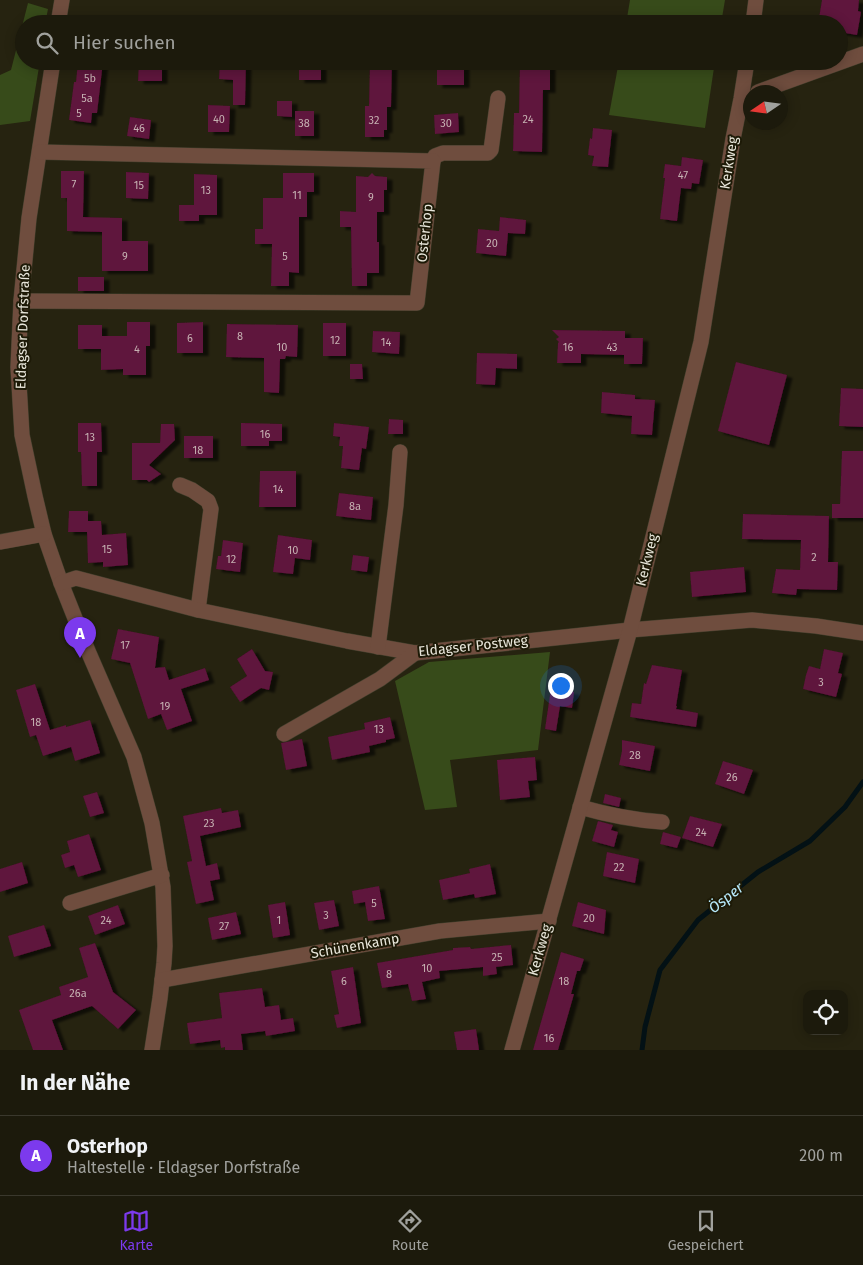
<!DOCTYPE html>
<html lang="de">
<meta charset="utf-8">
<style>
body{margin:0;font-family:"Fira Sans",sans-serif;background:#29271a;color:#f1f3f6}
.controls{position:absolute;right:15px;bottom:15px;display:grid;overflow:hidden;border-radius:10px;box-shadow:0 2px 12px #0003}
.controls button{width:45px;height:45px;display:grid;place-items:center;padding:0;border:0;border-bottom:1px solid #3a382d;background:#1c1a0c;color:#f1f3f6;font:25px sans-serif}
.compass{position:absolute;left:743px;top:85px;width:45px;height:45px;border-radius:50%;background:#1c1a0c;box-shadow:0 2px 12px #0003;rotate:257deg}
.you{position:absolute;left:560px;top:685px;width:18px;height:18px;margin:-12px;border:4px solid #fff;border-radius:50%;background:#1a73e8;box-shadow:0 0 0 8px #1a73e833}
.badge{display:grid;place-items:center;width:32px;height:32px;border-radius:50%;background:#7c3aed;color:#fff;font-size:16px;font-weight:700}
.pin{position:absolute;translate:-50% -41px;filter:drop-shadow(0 1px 2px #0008)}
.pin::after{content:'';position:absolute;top:26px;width:18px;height:15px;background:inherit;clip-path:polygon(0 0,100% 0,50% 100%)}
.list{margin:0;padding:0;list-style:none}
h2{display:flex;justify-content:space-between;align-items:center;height:65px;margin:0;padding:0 20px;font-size:21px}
h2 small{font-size:16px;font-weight:400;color:#a0a19d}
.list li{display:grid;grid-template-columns:32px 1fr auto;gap:15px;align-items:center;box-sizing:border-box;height:80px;padding:0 20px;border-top:1px solid #3a382d}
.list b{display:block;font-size:19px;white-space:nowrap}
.list p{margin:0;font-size:16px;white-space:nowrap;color:#a0a19d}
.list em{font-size:16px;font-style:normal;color:#a0a19d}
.icon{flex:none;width:28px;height:28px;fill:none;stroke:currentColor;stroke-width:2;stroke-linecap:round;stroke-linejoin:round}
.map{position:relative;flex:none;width:863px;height:1050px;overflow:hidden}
.search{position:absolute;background:#1c1a0c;box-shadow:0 2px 12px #0003;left:15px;right:15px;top:15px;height:55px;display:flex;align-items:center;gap:12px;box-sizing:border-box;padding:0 18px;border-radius:28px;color:#a0a19d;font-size:19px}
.sheet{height:145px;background:#1c1a0c}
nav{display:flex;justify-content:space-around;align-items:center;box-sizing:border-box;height:70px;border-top:1px solid #3a382d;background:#1c1a0c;font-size:14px;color:#a0a19d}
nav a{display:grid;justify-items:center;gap:2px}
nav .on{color:#7c3aed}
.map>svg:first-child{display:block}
.green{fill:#374b1a}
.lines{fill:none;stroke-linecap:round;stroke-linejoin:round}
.stream{stroke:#031115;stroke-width:5}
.building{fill:#5e133c;filter:url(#shadow)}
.minor-casing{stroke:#413e2c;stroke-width:16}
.minor{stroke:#6f4d3e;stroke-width:15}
.labels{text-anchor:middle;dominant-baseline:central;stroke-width:4;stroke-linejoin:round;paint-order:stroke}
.number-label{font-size:11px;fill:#c6b1b2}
.street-label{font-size:14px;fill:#e8e6da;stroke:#1d1a07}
.water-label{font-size:15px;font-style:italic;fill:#b8ebfd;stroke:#1d1a07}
</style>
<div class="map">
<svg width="863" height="1050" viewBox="0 0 863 1050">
<defs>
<filter id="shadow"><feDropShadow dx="5.5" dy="3" stdDeviation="1" flood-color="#0009"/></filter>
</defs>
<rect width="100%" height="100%" fill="#262310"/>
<g class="green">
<path d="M630 0H725L721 24H626Z"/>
<path d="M28 3 48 9 45 24H24V61H40L30 121 0 125V75L11 70Z"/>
<path d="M619 61H715L705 128 609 115Z"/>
<path d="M550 652 538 750 450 760 457 807 425 810 395 681 429 662Z"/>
</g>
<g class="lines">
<path class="stream" d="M642 1050 645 1027 660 970 698 920 758 872 810 841 845 807 863 782"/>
</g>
<g class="building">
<path d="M822 0H859L858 11 861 12 857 35 839 32V24H818Z"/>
<path d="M78 61 103 62 97 113H92L91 123 69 120 74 82H76Z"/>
<path d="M139 61H162V81H138Z"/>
<path d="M220 61H246L245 105H233V80L219 79Z"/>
<path d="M299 61H318V65L321 66V80H299Z"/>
<path d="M370 61H392L391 107H387V130H384V137H365V106H369Z"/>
<path d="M450 61H453L455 64H464V85H437V64H448Z"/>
<path d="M520 61H550V90H543L542 152 513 151 514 113H519Z"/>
<path d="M277 101H292V117L277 116Z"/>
<path d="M208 105 230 106 229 132H208Z"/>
<rect x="295" y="111" width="19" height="25"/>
<path d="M458 113 459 132 435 134 434 115Z"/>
<path d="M130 117 151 120 149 139 127 136Z"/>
<path d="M593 128 612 130 608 167 592 166 594 156 588 155 590 138 592 139Z"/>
<path d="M682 157 703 160 699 184 692 183 691 189 681 188 677 221 660 219 665 178H663L665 164 681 166Z"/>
<path d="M61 171H84L83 217 122 218V241H148V271H102V232L67 231V198H61Z"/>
<path d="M126 172 149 173 148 199 126 198Z"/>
<path d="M283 173H314V192H307V217H299V273L289 272V286H271L272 244H255V229H263V198H283Z"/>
<path d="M372 173 375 176 387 177V190H384V212H377V242H379V273H367V286H352L351 227H340V211L356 212V176L368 177Z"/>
<path d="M194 174 217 175V215H199V221H179V205H194Z"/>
<path d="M500 217 526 220 525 234 508 233 506 256 476 253 478 229 499 231Z"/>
<rect x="78" y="277" width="26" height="14"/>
<path d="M127 322H150V346H146V375H123V369L101 370V349H78V325H102V336H127Z"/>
<path d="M203 322V353H177V323Z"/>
<rect x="323" y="323" width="23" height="33"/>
<path d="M227 324 298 325 297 357 286 356 285 359H280L279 393 264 392V358L226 357Z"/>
<path d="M552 330 625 331V338H643L642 364H624V355L581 354V363H557L558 343 559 342 556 339 559 337Z"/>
<path d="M373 331 400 332 399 354 372 352Z"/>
<path d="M477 353 517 354V369L496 368 495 385 476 384Z"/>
<path d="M736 362 787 375 769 445 718 431Z"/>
<path d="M350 364H362L363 379H350Z"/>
<path d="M841 388 863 389V427L839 426Z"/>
<path d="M602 392 635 395V399L655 400 652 435 631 434 632 416 601 413Z"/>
<path d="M389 419 403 420V434H388Z"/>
<path d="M78 423H101L102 452H97V486H82L81 452H78Z"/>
<path d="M241 423 282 424V441H269V446H241Z"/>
<path d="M334 423 369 427 366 449 362 448 359 470 341 468 343 446H339L340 437 333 436Z"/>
<path d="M161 424H174L175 440 149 465 161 474 149 482 147 480H132V443H160Z"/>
<rect x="184" y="436" width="29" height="22"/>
<path d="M842 451H863V518H832V504H840Z"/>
<path d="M260 471H296V507H259Z"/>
<path d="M339 493 373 497 371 520 336 516Z"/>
<path d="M69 511H88V521H101L102 535 126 533 128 565 103 567V562L88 563 87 532H68Z"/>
<path d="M743 514 829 516 828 562H838L837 590 797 589 796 595 772 593 776 569 800 570 801 540 742 539Z"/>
<path d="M278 535 312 540 310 560 295 558 293 574 273 572Z"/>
<path d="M223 540 243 543 240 572 216 569 218 556H221Z"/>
<path d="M353 555 369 557 367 572 351 570Z"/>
<path d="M744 567 746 592 692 597 690 572Z"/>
<path d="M118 629 159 637 155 668 165 667 169 680 205 668 209 680 181 689 192 721 167 730 161 714 148 719 130 663 111 659Z"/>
<path d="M252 649 265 671 273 672 269 690 261 688 240 702 230 687 247 676 237 659Z"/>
<path d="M824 649 843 653 838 673 842 674 836 697 803 689 806 675 809 666 820 669Z"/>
<path d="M652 665 682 670 676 706H677L676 709 698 713 696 727 630 717 632 703 641 704 644 683 646 684Z"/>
<path d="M35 684 50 730 66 725V727L90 720 100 753 75 761 71 747 43 756 36 735 30 737 16 690Z"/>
<path d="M551 688 574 692 572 708 560 706 556 731 545 729Z"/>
<path d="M390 717 395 738 386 740V742L369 746 370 752 332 760 328 737 365 729 364 723Z"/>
<path d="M302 739 307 766 286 770 281 743Z"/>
<path d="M622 740 655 746 650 771 619 765 622 751Z"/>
<path d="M535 757 537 780 528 781 530 797 500 800 497 760Z"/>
<path d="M723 761 753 770 744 794 715 784Z"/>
<path d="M97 792 104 813 90 817 83 796Z"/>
<path d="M605 794 621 798 619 807 603 803Z"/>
<path d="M221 808 222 813 238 810 241 827 200 836 206 866 217 863 220 879 210 881 214 900 196 904 187 862 192 861 183 816Z"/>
<path d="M690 816 722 824 713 847 682 838Z"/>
<path d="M598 821 613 825 611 830 618 832 614 847 592 841Z"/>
<path d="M663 832 681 837 677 848 660 844Z"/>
<path d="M89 834 101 870 78 877 74 865 65 868 61 855 70 852 67 841Z"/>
<path d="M607 852 639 859 635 883 603 876Z"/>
<path d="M22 862 28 883 0 892V869Z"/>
<path d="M490 864 496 894 475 898 474 894 443 900 439 880 470 873 469 869Z"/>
<path d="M379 886 385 919 368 921 365 902 354 904 352 891Z"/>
<path d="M334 900 339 926 319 930 314 903Z"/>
<path d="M285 902 290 935 273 938 268 905Z"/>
<path d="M578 902 606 910 604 934 572 926Z"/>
<path d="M118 905 125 924 95 935 88 916Z"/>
<path d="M236 912 241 934 212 940 208 918Z"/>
<path d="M44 925 51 946 14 957 8 936Z"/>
<path d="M95 943 113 992 136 1010 118 1029 92 1006 52 1020 63 1050H33L19 1010 61 995 59 987 88 977 79 948Z"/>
<path d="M511 945 513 965 496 967 497 974 483 976V967L439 971 440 978 422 982 426 999 412 1001 408 984 382 988 377 963 453 950V948L470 947 471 949Z"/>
<path d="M561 952 584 959 580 971H577L571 994H574L558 1050H533Z"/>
<path d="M353 967 361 1023 337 1028 334 1015 339 1014 331 971Z"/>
<path d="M262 988 265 1007 279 1005 281 1020 293 1018 295 1031 266 1036 265 1031 241 1034 243 1050H225V1047L221 1048 220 1040 190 1044 187 1023 222 1018 219 993Z"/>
<path d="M476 1029 479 1050H457L454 1032Z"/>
</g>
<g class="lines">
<defs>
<g id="minor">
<path d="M58 24 62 0"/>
<path d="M753 24 756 0"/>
<path d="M53 61 29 218 21 301 18 367 22 435 35 496 44 534 61 583 88 651 134 757 152 823 163 887 165 946 164 963 160 998 152 1050"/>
<path d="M758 92 863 54"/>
<path d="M433 161 435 156 443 153H488L491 150 498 98"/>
<path d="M21 301 417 303 433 161 40 152"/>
<path d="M180 485 192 490 208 501 211 509 198 610"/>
<path d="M0 542 44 534"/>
<path d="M61 583 76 578 198 610 347 641 415 653 630 630 752 620 816 626 863 633"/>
<path d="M378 647 396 505 400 452"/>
<path d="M284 734 380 679 415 653"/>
<path d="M580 807C608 815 633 820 662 822"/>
<path d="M70 903 162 875"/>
<path d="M162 980 440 931 549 921"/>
<path d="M512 1050 630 630 701 342 733 139 741 99 747 61"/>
</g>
</defs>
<use href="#minor" class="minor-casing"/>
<use href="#minor" class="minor"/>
</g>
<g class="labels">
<g class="number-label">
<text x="90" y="78">5b</text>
<text x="87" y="98">5a</text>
<text x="79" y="113">5</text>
<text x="219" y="119">40</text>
<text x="528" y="119">24</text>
<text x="374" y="120">32</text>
<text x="304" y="123">38</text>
<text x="446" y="123">30</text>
<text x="139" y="128">46</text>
<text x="683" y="175">47</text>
<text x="74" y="184">7</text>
<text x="139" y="185">15</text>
<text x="206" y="190">13</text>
<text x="297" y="195">11</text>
<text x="371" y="197">9</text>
<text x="492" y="243">20</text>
<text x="125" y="256">9</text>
<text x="285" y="256">5</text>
<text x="240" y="336">8</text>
<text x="190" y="338">6</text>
<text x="335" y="340">12</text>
<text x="386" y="342">14</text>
<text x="282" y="347">10</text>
<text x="568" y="347">16</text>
<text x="612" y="347">43</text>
<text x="137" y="349">4</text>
<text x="265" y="434">16</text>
<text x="90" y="437">13</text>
<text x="198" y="450">18</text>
<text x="278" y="489">14</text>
<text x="355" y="506">8a</text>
<text x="107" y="549">15</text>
<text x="293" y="550">10</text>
<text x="814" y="557">2</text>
<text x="231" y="559">12</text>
<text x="125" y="645">17</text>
<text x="821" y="682">3</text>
<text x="165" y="706">19</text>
<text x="36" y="722">18</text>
<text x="379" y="729">13</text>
<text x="635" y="755">28</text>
<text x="732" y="777">26</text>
<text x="209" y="823">23</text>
<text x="701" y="832">24</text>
<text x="619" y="867">22</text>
<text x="374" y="903">5</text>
<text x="326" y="915">3</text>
<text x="589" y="918">20</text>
<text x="106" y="920">24</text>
<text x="279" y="920">1</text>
<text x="224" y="926">27</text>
<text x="497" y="957">25</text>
<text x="427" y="968">10</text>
<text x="389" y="974">8</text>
<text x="344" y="981">6</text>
<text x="564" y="981">18</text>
<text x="78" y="993">26a</text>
<text x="549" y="1038">16</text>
</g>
<g class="street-label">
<text transform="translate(729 163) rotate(-81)">Kerkweg</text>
<text transform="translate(425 233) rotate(-84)">Osterhop</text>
<text transform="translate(23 327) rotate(-88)">Eldagser Dorfstraße</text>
<text transform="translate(647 560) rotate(-76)">Kerkweg</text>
<text transform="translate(473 646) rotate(-6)">Eldagser Postweg</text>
<text transform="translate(355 946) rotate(-10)">Schünenkamp</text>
<text transform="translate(540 950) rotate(-74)">Kerkweg</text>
</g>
<g class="water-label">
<text transform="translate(726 898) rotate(-38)">Ösper</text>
</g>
</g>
</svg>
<div class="controls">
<button><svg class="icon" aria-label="locate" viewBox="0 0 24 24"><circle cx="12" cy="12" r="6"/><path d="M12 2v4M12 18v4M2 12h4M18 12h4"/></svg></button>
</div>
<svg class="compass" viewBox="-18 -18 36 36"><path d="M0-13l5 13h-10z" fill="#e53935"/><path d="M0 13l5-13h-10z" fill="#a0a19d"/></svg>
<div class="you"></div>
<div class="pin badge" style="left:80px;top:658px">A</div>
<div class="search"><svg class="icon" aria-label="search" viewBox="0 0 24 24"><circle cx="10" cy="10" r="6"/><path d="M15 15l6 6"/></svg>Hier suchen</div>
</div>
<section class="sheet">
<h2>In der Nähe<small></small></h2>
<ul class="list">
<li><span class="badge">A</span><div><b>Osterhop</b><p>Haltestelle · Eldagser Dorfstraße</p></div><em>200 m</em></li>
</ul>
</section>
<nav>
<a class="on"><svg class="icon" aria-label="map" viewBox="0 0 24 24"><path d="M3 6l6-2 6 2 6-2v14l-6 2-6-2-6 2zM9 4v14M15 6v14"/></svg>Karte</a>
<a><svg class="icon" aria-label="directions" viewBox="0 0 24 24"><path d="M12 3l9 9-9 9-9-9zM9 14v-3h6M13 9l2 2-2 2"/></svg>Route</a>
<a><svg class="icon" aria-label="saved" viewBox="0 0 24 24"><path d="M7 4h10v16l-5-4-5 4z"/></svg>Gespeichert</a>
</nav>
